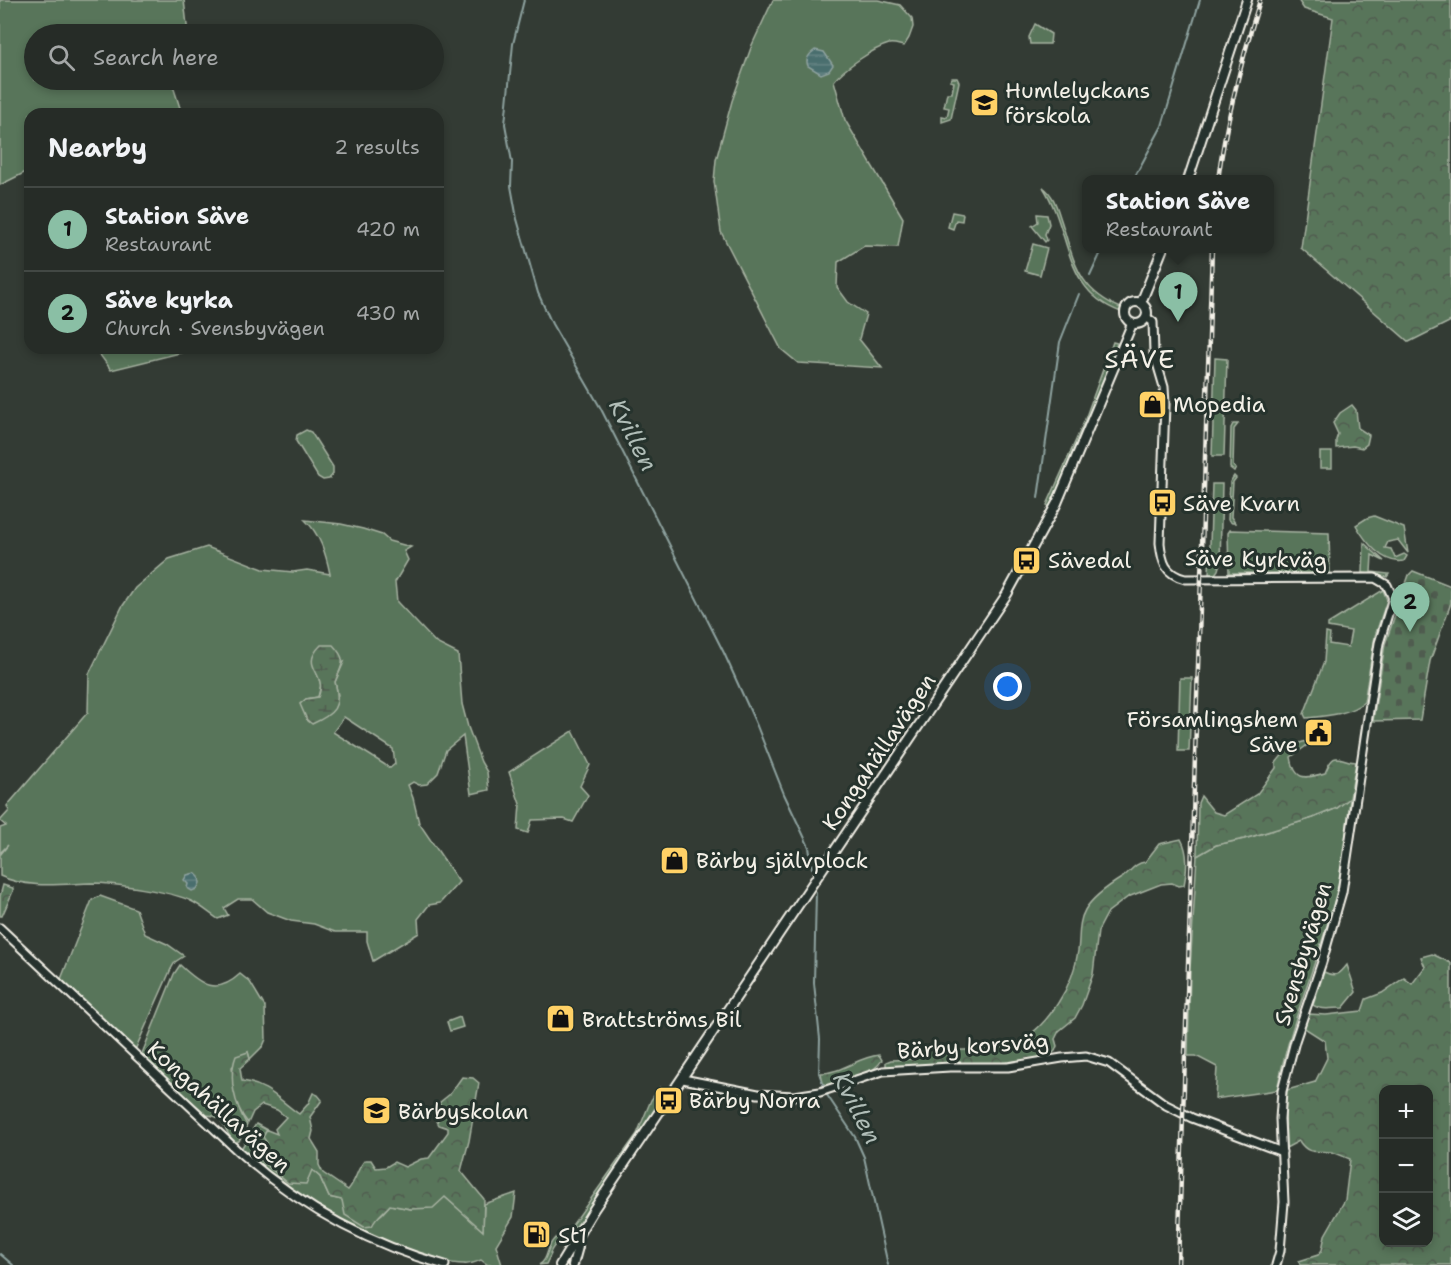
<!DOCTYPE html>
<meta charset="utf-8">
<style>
body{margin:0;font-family:"Shantell Sans",sans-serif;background:#323833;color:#f1f3f6}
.controls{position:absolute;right:18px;bottom:18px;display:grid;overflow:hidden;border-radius:12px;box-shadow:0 3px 9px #0003}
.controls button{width:54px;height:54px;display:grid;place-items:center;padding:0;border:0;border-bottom:2px solid #424844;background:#262c27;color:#f1f3f6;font:30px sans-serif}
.you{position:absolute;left:1008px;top:687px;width:21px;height:21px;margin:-15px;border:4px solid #fff;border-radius:50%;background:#1a73e8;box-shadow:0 0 0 9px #1a73e833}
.badge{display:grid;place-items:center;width:39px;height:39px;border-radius:50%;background:#8abfa5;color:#111;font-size:20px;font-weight:700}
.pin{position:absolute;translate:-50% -50px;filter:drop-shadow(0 2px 3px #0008)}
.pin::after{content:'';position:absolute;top:32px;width:21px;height:18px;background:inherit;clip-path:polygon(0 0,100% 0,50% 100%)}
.popup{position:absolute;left:1082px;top:175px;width:192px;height:78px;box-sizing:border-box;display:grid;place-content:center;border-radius:12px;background:#262c27;filter:drop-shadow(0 2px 4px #0005);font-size:20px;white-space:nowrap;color:#a4a7a7}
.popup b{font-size:22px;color:#f1f3f6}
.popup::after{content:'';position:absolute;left:50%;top:100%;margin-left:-12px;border:12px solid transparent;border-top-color:#262c27}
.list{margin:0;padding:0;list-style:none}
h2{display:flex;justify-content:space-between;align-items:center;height:78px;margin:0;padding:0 24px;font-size:26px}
h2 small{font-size:20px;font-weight:400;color:#a4a7a7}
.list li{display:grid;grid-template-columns:39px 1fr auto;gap:18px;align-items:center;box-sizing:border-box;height:84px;padding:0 24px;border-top:2px solid #424844}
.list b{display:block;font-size:22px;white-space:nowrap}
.list p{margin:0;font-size:20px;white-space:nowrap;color:#a4a7a7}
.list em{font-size:20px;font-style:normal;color:#a4a7a7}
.icon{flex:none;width:33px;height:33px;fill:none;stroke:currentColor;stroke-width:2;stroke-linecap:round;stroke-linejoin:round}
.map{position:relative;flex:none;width:1451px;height:1265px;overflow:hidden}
.search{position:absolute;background:#262c27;box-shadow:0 3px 9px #0003;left:24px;top:24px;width:420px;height:66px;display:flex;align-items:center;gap:15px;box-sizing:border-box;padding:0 21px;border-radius:33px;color:#a4a7a7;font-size:22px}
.panel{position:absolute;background:#262c27;box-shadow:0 3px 9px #0003;left:24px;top:108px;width:420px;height:246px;border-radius:18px}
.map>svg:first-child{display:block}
.green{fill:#59745a;stroke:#a6b2a1;stroke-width:1.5;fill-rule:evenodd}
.forest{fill:url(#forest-crowns);stroke:#a6b2a1;stroke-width:1.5;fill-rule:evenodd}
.wetland{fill:url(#wetland-marsh);stroke:#a6b2a1;stroke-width:1.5}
.cemetery{fill:url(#cemetery-stones);stroke:#a6b2a1;stroke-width:1.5}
.water{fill:url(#water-rules);stroke:#8ea29f;stroke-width:1.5}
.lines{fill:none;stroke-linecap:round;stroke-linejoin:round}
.stream{stroke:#8ea29f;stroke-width:2}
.tertiary-casing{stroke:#f4f1e8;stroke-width:11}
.secondary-casing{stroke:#f4f1e8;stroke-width:12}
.tertiary{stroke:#26332d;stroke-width:7}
.secondary{stroke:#26332d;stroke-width:8}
.rail-casing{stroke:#f4f1e8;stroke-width:4.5}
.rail{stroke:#26332d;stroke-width:2;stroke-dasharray:7;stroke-linecap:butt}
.labels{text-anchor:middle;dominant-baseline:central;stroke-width:6;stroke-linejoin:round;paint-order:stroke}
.poi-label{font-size:22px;fill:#f4f1e8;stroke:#26332d;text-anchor:start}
.street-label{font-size:22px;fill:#f4f1e8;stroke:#26332d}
.water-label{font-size:24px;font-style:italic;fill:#b0bdb7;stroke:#26332d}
.quarter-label{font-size:26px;letter-spacing:1.5px;fill:#f4f1e8;stroke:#26332d}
</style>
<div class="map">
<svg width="1451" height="1265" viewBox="0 0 1451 1265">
<defs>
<pattern id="forest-crowns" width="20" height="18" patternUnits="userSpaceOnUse" patternTransform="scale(1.5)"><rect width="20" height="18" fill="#59745a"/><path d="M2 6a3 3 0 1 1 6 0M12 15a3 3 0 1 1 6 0" fill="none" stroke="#505c4f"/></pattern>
<pattern id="wetland-marsh" width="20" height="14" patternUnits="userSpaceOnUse" patternTransform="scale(1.5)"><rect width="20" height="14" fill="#59745a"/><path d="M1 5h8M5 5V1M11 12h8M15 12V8" fill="none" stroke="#505c4f"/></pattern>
<pattern id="cemetery-stones" width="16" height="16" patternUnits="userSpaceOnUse" patternTransform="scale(1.5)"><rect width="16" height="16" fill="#59745a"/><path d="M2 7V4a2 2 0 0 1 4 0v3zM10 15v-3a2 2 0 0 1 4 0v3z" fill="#505c4f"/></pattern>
<pattern id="water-rules" width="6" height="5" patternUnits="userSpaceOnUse" patternTransform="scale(1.5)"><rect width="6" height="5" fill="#4a6e6e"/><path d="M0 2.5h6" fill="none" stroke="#658383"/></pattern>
</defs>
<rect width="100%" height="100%" fill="#333b34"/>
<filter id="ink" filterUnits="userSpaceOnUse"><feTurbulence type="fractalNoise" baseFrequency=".0167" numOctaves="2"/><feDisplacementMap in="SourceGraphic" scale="12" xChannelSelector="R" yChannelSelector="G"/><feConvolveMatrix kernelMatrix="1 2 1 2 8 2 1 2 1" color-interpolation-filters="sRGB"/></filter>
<g filter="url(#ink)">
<g class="green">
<path d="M0 0H184L188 34H34V80H174L173 86 182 114H30V170L0 185Z"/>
<path d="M773 0H878L900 5 912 18 913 27 909 38 904 46C899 45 893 43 889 44 874 48 843 69 834 81L845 120 903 218 898 247 864 246 838 262 837 287 848 302 866 314 859 339 882 368 798 363 781 349 721 232 714 181 716 160 732 101 752 45Z"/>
<path d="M1035 24 1051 34 1050 44H1030L1029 37Z"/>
<path d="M952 78H957L959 82 951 119 942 122V116L947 117 949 108 944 107 947 93H952L954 82 950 81Z"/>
<path d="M1043 187C1054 195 1057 208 1061 220 1075 263 1077 290 1123 309L1121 312C1062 291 1072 232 1043 187Z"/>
<path d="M952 212 963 214 962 221 956 220 953 229 948 227Z"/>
<path d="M1037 214 1047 215 1049 224 1045 234 1047 240 1045 242 1032 226 1038 222Z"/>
<path d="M1033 244 1047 248 1040 275 1025 271Z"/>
<path d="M1113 342 1117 343 1111 364 1050 507 1047 505 1084 422Z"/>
<path d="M95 348H200L111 370Z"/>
<path d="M1215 358 1227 359 1224 456H1212Z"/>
<path d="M1233 424H1238L1234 429 1233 466 1236 469 1234 471 1230 468 1231 428Z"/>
<path d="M306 430 311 432 333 467V474L329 479 323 480 318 477 296 441 297 435Z"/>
<rect x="1320" y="452" width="12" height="16"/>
<path d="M1234 476 1236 478 1233 482 1231 517 1235 523H1232L1228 520 1230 482Z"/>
<path d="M1212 484H1222L1220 563 1218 570 1215 574 1209 575Z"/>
<path d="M1374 516 1404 528 1408 553 1398 540 1388 542 1385 548 1391 549 1395 558 1404 554 1407 556 1404 561C1383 565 1365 541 1356 525L1367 518Z"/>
<path d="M305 520 341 524 363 529 382 535 389 541 411 547 404 551 408 560 395 582 397 602 436 643 458 654 462 704 468 727 481 762 487 772 489 790 471 794 463 736 446 750 438 773 427 784 419 785 413 782 408 785 413 798 419 823 459 882 440 903 429 905 418 919 419 933 373 961 367 941V932H335L314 924 291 921 267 912 252 899H238L224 908 228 915 218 919C209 913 200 905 191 901 174 892 112 883 91 883 62 884 27 889 0 876V855L8 845 0 853V828L6 826 0 821 9 811 7 806 88 712 89 674 122 607 135 588 169 559 207 547 263 569 293 572 307 570 330 574C326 554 320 534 305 520ZM344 662 335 682 338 695 300 704 306 699 318 697 321 685 317 674ZM344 717 393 749 395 764 390 768 333 732Z"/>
<path d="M1230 530 1329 533 1330 573H1229L1228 533Z"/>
<path d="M1364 543 1384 561 1372 555 1371 572 1389 574 1387 577 1363 573Z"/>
<path d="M1383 590 1387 600 1375 636 1364 702C1348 715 1326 716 1306 718L1304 714 1324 662 1326 633 1330 634 1329 644 1348 647 1351 631 1328 627V624Z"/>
<path d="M1180 678H1192L1189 751H1178Z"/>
<path d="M573 731 590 765 580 786 588 795 573 822 564 819 532 820 528 833 518 830 520 804 509 772Z"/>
<path d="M1350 798C1346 833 1343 871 1333 906 1315 968 1289 1027 1277 1090L1215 1099 1217 1067 1196 1056H1188L1190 969 1197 856 1216 845 1244 839 1313 818 1337 808Z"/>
<path d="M100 896 136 909 145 934 167 944 184 956 175 962 171 969 135 1050 61 979 92 900Z"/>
<path d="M180 965C201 985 216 996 240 974L250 982 265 1007 266 1039 263 1046 250 1059 248 1052 232 1067C234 1088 236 1107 247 1125L239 1141 235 1142C222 1132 228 1116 207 1115L141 1056 174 974Z"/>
<path d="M1347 965 1356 992 1343 1008C1333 1008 1321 1011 1313 1005L1324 972C1336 978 1340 974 1347 965Z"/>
<path d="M460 1017 463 1027 450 1031 447 1022Z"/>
<path d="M660 1087 663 1090 655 1113 598 1199 576 1226 571 1227 637 1134 651 1100Z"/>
<path d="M256 1124 267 1130 265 1133 267 1143 256 1150 312 1170 320 1177 329 1197 342 1200 375 1219 382 1214 390 1205 411 1209 445 1197 483 1230 484 1204 516 1193 513 1217 496 1245 502 1265H488L481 1260C476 1262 469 1265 464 1264 446 1264 427 1256 410 1250 348 1229 287 1196 241 1149Z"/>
<path d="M561 1234C559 1241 553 1246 550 1253L551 1254 546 1264 539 1265C551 1258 544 1243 561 1234Z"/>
</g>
<g class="forest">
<path d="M1298 0H1451V321L1409 342 1301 248 1333 18 1304 9Z"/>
<path d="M1352 405 1356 410 1358 428 1369 435 1367 444 1362 448 1353 446 1336 448V440L1338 434 1333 423 1340 413Z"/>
<path d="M1308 741 1306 746 1291 757C1295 781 1304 779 1325 773 1335 748 1338 761 1356 762L1350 798 1337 808 1313 818 1244 839 1216 845 1197 856 1198 803 1201 796 1214 812 1224 815 1257 794 1276 768V763C1285 751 1293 743 1308 741Z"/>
<path d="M1181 839C1189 853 1187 870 1184 885L1179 886 1172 883 1161 884 1128 897 1108 912 1098 931 1093 974 1082 1005 1075 1018 1059 1031 1055 1039 1057 1046 1055 1051 1049 1056 1035 1059 982 1065 937 1064 886 1067V1062L891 1060 913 1059 921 1051C943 1050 998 1052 1016 1043 1048 1028 1074 984 1078 951 1080 937 1078 922 1085 910 1093 896 1110 885 1123 877 1131 871 1135 863 1145 862L1159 844Z"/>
<path d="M3 885 13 888V891L2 916H0V896Z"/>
<path d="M1432 954 1451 963V1265H1300L1299 1261 1318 1255 1322 1250 1325 1235 1345 1200 1350 1159C1344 1157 1337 1153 1331 1152 1316 1150 1309 1156 1299 1141L1286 1148 1285 1111 1287 1090 1315 1082 1327 1058 1325 1041 1303 1027 1309 1014 1326 1015 1362 1011 1366 999 1382 993 1404 978 1412 984 1425 967 1421 957ZM1384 1090H1428V1242H1384Z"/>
<path d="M248 1052 250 1059 240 1068 242 1081C268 1085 278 1099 299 1114L308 1104 313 1093 318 1095 322 1100 310 1117 313 1131 311 1139 319 1152V1165L323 1173 348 1190C357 1179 356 1170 365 1160H371L376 1168 386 1167 394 1162 405 1167 421 1159 429 1158 448 1132V1128L439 1125 437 1121 444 1112 439 1103 450 1094 462 1077 473 1078 479 1083 469 1141 461 1171 484 1199 483 1231 445 1197 433 1208 411 1209 390 1205C384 1212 376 1217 372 1226L364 1227 345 1215 342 1200 329 1197 320 1177 312 1170 306 1184 288 1183 259 1159 261 1153 255 1150 258 1145 262 1147 267 1143 263 1137 267 1130 277 1134 275 1129 286 1117 277 1110 262 1105 253 1112 248 1123C234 1106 228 1077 236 1056Z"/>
<path d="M879 1055 882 1060C873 1076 843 1082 826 1086L823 1083 821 1073C842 1073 858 1057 879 1055Z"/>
</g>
<path class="wetland" d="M321 645H333C348 661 342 664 335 682 342 707 334 714 312 724L307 720 300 704 306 699 318 697C329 672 298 668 321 645Z"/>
<path class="cemetery" d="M1413 571 1451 586V603L1430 661 1420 720 1373 721 1385 644 1409 575Z"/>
<g class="water">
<path d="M815 50 824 52 833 65 829 71 821 74 808 66C805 59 809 54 815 50Z"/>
<path d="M195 873 199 877 200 883 197 889 192 891 187 888 188 884 184 880 187 875Z"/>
</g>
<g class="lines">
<g class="stream">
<path d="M524 0 513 44 505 124 512 162 511 186 517 219 538 293 552 324 600 407 724 653 757 726 784 794 809 847 812 868"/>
<path d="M1133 180 1162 126 1200 0"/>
<path d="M1090 276 1103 248"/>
<path d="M1038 498 1060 342 1079 294"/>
<path d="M816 892 814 983 820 1039 819 1073 827 1095 855 1137 864 1157 888 1265"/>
<path d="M0 1254 13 1265"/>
</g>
<defs>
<g id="tertiary">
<path d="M1146 317 1153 322 1154 353 1164 387 1165 404 1160 543C1162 562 1165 574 1185 579L1375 578 1387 585 1393 598 1379 643 1342 892 1322 962 1295 1041 1282 1091 1280 1119 1284 1202 1280 1251 1276 1265"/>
<path d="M0 928 239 1152C298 1205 367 1244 445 1265"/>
<path d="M683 1079 758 1094 794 1096 820 1092 883 1071 950 1067H1008L1062 1058 1086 1056 1109 1063 1166 1105 1192 1118 1282 1152"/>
</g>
<g id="secondary">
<path d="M1188 180 1247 0"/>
<circle cx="1136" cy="313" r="11"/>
<path d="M1141 303 1163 248"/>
<path d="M560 1265 594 1209 1007 594 1057 503 1132 324"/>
<path d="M573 1265 578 1247 577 1240"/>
</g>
</defs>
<use href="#tertiary" class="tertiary-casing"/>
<use href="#secondary" class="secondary-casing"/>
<use href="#tertiary" class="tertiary"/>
<use href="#secondary" class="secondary"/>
<defs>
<g id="rail">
<path d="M1218 180C1226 118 1242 59 1260 0"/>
<path d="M1178 1265 1212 248"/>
</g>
</defs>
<use href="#rail" class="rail-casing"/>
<use href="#rail" class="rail"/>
</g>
</g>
<defs>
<symbol id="school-square" viewBox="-11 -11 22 22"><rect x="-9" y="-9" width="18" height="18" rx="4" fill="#ffd166" stroke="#26332d"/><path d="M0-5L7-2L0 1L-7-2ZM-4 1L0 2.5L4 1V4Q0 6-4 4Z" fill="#111"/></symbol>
<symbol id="shop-square" viewBox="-11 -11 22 22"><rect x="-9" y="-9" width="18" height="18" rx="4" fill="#ffd166" stroke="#26332d"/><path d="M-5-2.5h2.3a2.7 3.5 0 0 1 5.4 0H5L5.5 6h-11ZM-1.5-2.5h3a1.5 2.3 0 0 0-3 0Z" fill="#111"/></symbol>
<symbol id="bus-square" viewBox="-11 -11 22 22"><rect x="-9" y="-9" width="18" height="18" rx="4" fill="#ffd166" stroke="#26332d"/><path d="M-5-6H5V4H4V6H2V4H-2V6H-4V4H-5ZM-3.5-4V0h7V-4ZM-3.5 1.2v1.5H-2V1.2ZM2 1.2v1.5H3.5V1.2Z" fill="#111"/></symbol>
<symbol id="civic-square" viewBox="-11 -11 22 22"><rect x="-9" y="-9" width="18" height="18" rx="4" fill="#ffd166" stroke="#26332d"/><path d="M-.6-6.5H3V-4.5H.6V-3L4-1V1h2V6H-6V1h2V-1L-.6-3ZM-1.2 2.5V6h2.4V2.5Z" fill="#111"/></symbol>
<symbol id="fuel-square" viewBox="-11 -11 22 22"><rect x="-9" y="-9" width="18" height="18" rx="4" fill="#ffd166" stroke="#26332d"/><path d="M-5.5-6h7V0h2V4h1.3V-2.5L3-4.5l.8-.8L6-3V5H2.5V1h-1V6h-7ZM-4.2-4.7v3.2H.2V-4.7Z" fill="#111"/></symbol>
</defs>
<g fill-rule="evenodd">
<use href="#school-square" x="968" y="86" width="33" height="33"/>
<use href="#shop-square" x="1136" y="388" width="33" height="33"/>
<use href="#bus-square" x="1146" y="486" width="33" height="33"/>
<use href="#bus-square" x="1010" y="544" width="33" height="33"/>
<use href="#civic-square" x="1302" y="716" width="33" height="33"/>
<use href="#shop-square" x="658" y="844" width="33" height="33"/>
<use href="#shop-square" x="544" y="1002" width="33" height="33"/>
<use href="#bus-square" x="652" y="1084" width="33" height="33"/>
<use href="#school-square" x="360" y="1094" width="33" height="33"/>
<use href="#fuel-square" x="520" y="1218" width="33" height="33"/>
</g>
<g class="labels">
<g class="poi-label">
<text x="1005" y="90">Humlelyckans<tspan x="1005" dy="25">förskola</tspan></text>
<text x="1173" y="404">Mopedia</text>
<text x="1183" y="503">Säve Kvarn</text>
<text x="1048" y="560">Sävedal</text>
<text x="1298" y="719" text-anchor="end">Församlingshem<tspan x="1298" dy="25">Säve</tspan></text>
<text x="696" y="860">Bärby självplock</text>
<text x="582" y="1019">Brattströms Bil</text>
<text x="689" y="1100">Bärby Norra</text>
<text x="398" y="1111">Bärbyskolan</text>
<text x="558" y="1235">St1</text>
</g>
<g class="street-label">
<text transform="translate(1256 559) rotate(1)">Säve Kyrkväg</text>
<text transform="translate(879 752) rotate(-56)">Kongahällavägen</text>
<text transform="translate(1303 954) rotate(-73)">Svensbyvägen</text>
<text transform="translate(973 1046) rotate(-4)">Bärby korsväg</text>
<text transform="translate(219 1107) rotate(42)">Kongahällavägen</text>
</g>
<g class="water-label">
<text transform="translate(633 435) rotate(63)">Kvillen</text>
<text transform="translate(857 1108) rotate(63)">Kvillen</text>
</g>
<g class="quarter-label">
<text x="1140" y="358">SÄVE</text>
</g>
</g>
</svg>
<div class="controls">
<button>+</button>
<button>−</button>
<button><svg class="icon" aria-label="layers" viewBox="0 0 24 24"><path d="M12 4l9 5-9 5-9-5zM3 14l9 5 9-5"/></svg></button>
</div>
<div class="you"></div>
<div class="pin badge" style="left:1178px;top:322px">1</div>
<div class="popup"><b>Station Säve</b>Restaurant</div>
<div class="pin badge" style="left:1410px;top:632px">2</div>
<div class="search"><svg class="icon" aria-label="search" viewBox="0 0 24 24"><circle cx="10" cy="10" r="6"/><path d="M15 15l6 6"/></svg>Search here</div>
<section class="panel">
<h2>Nearby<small>2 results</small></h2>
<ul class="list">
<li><span class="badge">1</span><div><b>Station Säve</b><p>Restaurant</p></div><em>420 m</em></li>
<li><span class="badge">2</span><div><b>Säve kyrka</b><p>Church · Svensbyvägen</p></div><em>430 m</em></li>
</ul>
</section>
</div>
